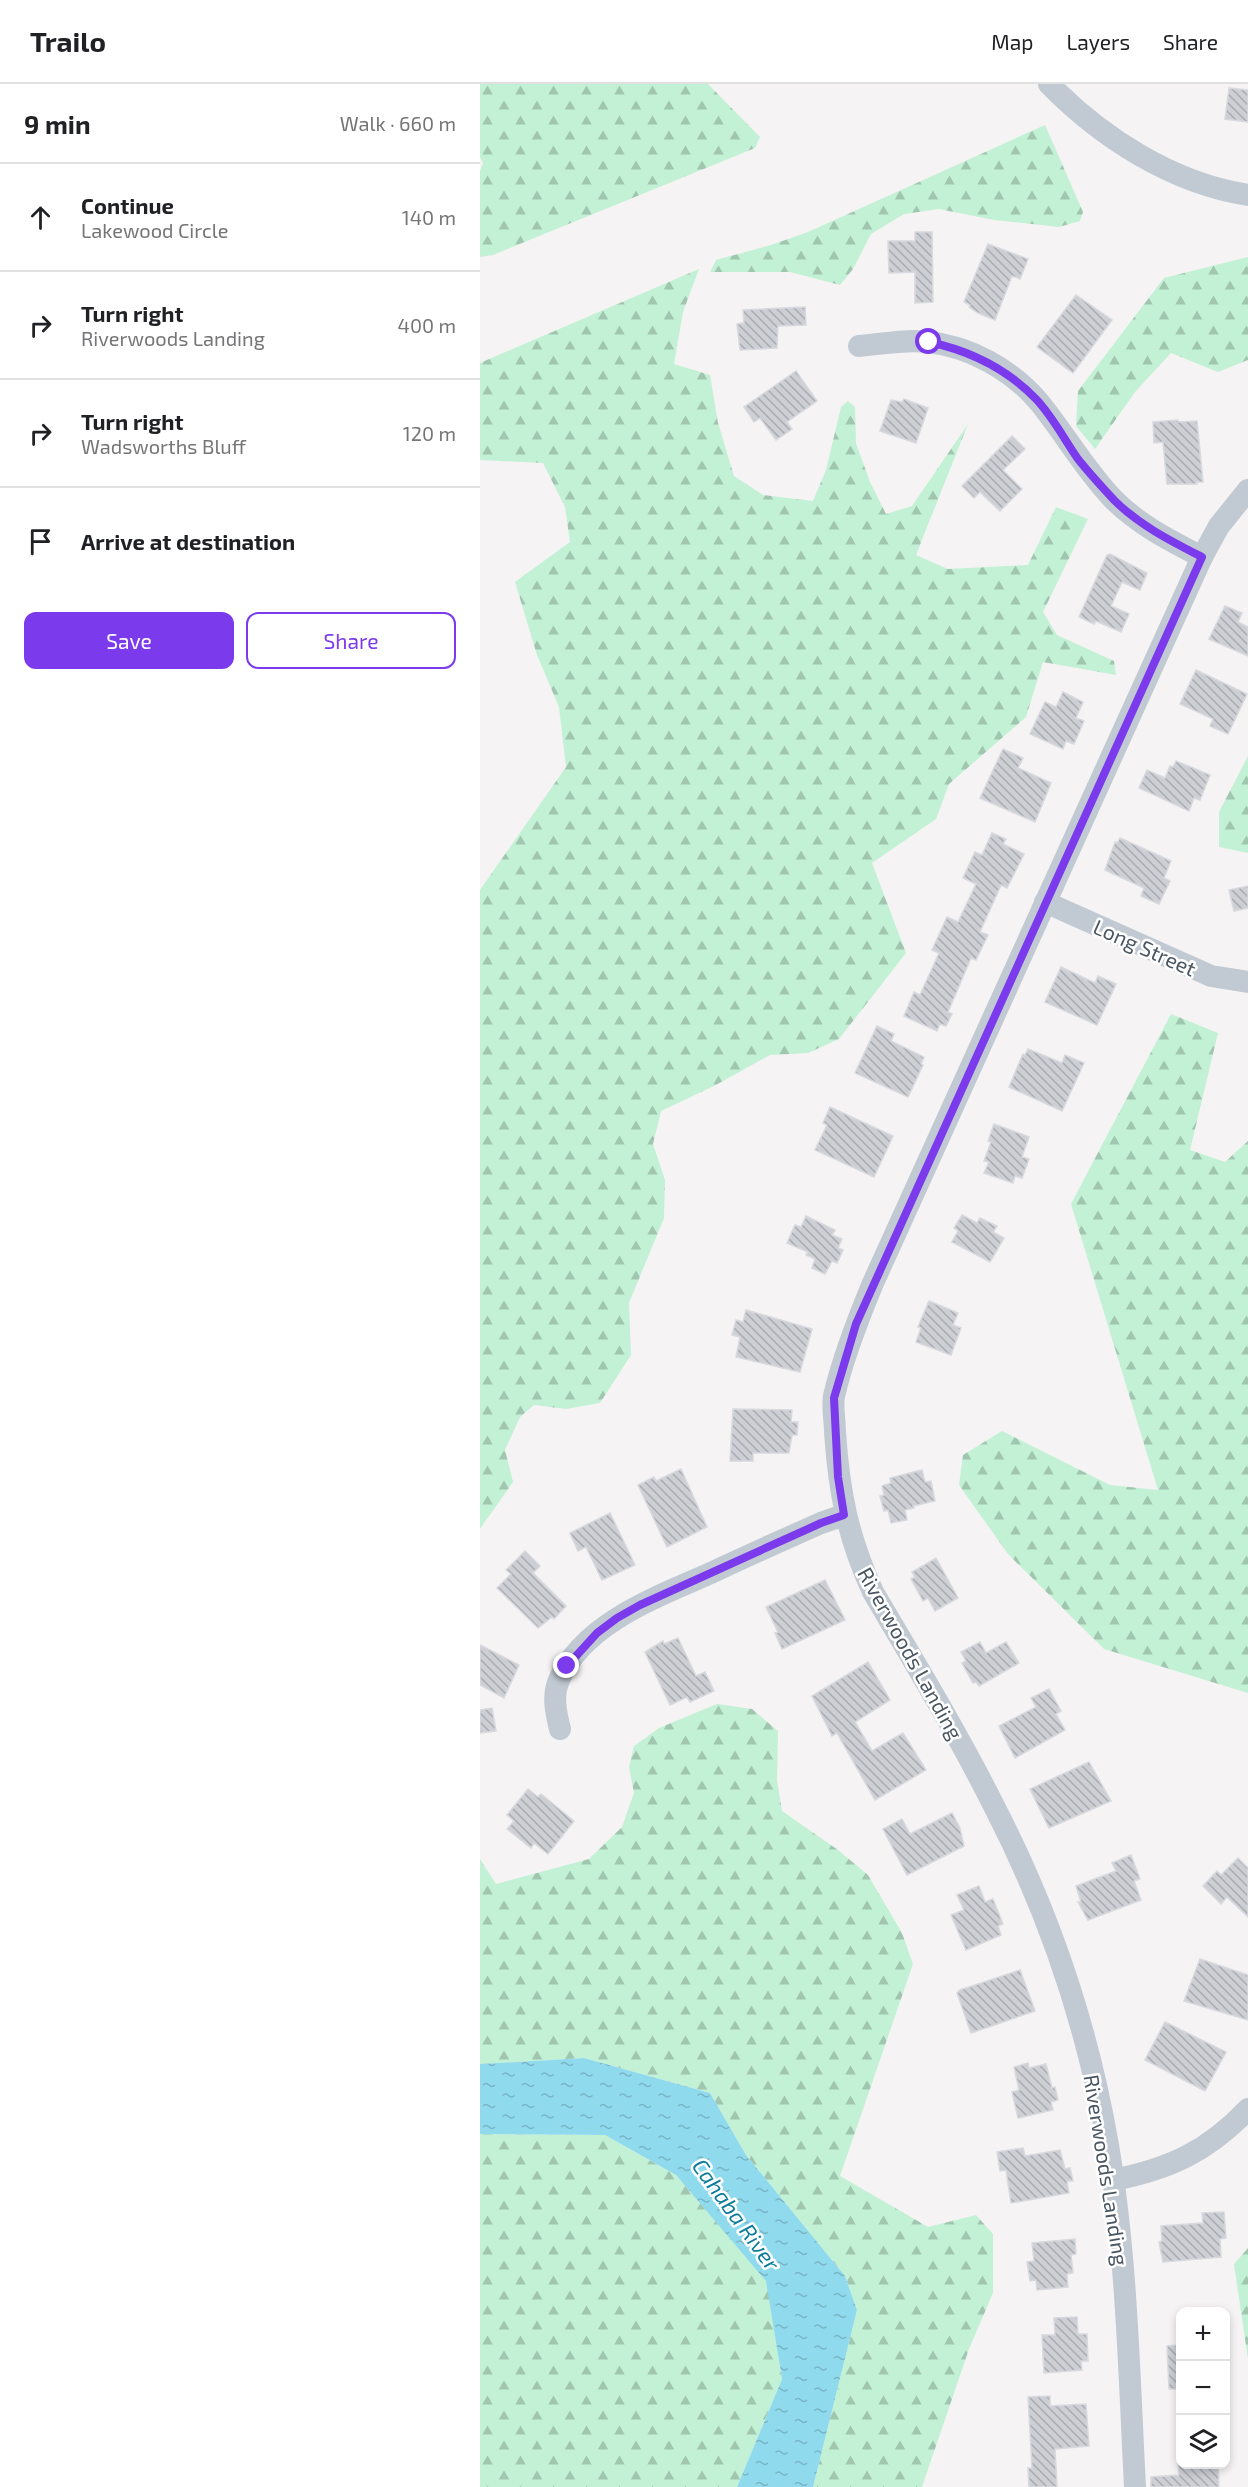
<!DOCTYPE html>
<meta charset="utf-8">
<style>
body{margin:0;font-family:"Exo 2",sans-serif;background:#f2f2f2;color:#202124}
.controls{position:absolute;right:18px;bottom:18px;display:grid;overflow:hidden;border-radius:12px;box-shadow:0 3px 9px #0003}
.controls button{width:54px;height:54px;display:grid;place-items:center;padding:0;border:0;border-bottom:2px solid #e0e0e0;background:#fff;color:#202124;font:30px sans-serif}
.stop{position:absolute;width:18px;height:18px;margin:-14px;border:4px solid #7c3aed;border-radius:50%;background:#fff}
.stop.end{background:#7c3aed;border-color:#fff;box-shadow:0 2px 6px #0008}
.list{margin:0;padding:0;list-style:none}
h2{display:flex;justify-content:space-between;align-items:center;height:78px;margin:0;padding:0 24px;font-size:26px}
h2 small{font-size:20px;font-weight:400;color:#757577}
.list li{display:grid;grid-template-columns:39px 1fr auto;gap:18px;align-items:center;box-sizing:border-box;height:108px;padding:0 24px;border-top:2px solid #e0e0e0}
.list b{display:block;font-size:22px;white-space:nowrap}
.list p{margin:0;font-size:20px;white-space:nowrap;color:#757577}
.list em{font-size:20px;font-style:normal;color:#757577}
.actions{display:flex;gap:12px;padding:18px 24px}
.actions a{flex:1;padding:14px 0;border:2px solid #7c3aed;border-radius:12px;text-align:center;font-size:21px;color:#7c3aed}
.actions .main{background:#7c3aed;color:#fff}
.icon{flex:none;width:33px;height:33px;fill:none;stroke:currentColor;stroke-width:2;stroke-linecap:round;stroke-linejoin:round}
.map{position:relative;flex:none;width:768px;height:2403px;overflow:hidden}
header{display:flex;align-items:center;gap:36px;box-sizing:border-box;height:84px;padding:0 30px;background:#fff;border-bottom:2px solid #e0e0e0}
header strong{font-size:28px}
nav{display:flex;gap:33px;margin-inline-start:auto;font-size:21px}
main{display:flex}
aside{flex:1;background:#fff}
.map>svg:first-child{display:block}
.forest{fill:url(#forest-firs)}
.water{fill:url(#water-ripples)}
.building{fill:url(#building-back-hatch);stroke:#d7d9de;stroke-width:1.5}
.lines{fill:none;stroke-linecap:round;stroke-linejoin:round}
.minor{stroke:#c1cad2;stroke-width:22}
.route{stroke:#7c3aed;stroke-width:8}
.labels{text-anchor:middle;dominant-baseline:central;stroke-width:5;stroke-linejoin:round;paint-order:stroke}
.street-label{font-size:21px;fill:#4a5661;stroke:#fff}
.water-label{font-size:22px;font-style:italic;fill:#0c7c9b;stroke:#fff}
</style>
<header>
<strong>Trailo</strong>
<nav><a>Map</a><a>Layers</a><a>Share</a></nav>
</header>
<main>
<aside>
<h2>9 min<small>Walk · 660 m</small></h2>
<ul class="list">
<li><svg class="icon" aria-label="ahead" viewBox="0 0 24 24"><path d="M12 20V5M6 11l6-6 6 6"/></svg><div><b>Continue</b><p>Lakewood Circle</p></div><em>140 m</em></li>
<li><svg class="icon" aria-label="right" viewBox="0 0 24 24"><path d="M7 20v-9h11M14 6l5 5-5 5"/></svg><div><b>Turn right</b><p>Riverwoods Landing</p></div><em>400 m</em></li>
<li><svg class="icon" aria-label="right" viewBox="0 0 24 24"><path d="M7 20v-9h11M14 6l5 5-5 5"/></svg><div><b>Turn right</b><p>Wadsworths Bluff</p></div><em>120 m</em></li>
<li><svg class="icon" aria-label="arrive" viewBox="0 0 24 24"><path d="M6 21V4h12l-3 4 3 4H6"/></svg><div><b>Arrive at destination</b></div></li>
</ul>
<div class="actions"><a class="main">Save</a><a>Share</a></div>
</aside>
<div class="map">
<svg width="768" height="2403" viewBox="0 0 768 2403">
<defs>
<pattern id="forest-firs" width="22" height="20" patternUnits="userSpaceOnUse" patternTransform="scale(1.5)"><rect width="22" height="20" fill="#c3f1d5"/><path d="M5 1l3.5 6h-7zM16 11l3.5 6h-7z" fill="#a0c6b0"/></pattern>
<pattern id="water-ripples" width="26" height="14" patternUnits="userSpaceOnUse" patternTransform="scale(1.5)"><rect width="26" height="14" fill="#90daee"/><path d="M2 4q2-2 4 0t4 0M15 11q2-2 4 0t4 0" fill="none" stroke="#78b4c4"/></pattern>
<pattern id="building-back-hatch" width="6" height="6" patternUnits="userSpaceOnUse" patternTransform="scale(1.5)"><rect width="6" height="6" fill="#cdcfd5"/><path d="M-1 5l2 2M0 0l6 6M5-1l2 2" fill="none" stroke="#a8abb0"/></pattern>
</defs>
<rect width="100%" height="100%" fill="#f5f3f3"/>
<g class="forest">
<path d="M0 0H228L280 53 275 64 13 171 0 173V87L3 79 0 73Z"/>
<path d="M565 41 603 128 600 137 579 143 514 136 459 125 424 130 391 150 373 185 360 201 310 188H230L236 176 291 161 328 148Z"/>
<path d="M768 173V276L738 288 691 269 655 308 615 365 596 342 598 307 684 194Z"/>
<path d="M219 185 203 228 194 280 230 291 238 339 254 392 283 411 333 417 346 386 361 323 368 317 375 323 376 359 390 398 406 430 432 422 488 340 436 471 468 485 548 481 576 423 608 435 563 528 577 551 634 577 636 591 563 578 546 633 469 700 456 735 392 779 426 869 359 955 328 969 290 971 234 1002 181 1027 173 1060 185 1096 184 1134 149 1219 151 1271 120 1319 86 1325 54 1321 40 1333 25 1366 33 1398 0 1445V806L86 683 79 623 57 571 35 498 90 458 85 423 63 379 0 376V279Z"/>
<path d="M768 672V769L739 763V728Z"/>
<path d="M691 930 738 949 710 1066 745 1078 768 1057V1609L624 1565 528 1470 479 1401 483 1371 522 1347 630 1401 678 1406 591 1120Z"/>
<path d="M237 1620 272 1625 298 1647 297 1696 302 1727 358 1766 388 1791 422 1849 433 1880 360 2092 448 2143 496 2131 513 2150V2209L489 2265 442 2403H333L377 2226 365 2192 266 2071 230 2009 104 1974 0 1980V1775L16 1800 109 1775 142 1743 154 1709 149 1683 154 1662 179 1644Z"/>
<path d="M0 2050 125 2051 196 2091 287 2197 302 2295 257 2403H0Z"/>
<path d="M768 2164V2275L754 2180Z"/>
</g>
<path class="water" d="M104 1974 230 2009 266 2071 365 2192 377 2226 333 2403H257L302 2295 286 2197 196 2091 125 2051 0 2050V1980Z"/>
<g class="building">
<path d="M749 4 768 6V38L745 35Z"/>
<path d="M435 148H452L453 218 435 219V188L409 189 408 157H435Z"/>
<path d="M508 160 548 175 540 195 532 192 515 236 498 229 489 223 490 221 484 218Z"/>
<path d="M596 211 632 236 593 289 557 263Z"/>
<path d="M325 223 326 241 298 242 297 264 260 266 257 240 264 239 263 226Z"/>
<path d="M316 287 337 317 307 338 312 345 296 356 280 334 274 338 264 323Z"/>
<path d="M424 315 448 324 436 359 400 347 411 316 422 318Z"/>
<path d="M698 336V338L717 337 723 398H716L717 400H687L683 358 674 359 673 338Z"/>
<path d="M532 352 545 365 523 386 542 405 520 427 500 408 494 414 482 402Z"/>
<path d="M630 470 667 489 660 506 642 498 631 522 649 530 641 548 616 537 614 540 599 533 627 471Z"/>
<path d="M745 522 762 529 758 538 768 543V572L729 555Z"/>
<path d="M716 586 767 610 748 650 730 642 733 635 700 620Z"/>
<path d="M583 608 603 618 596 634 604 637 594 660 586 657 583 665 550 650 565 618 576 623Z"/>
<path d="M523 665 543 674 538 684 571 699 555 738 500 714Z"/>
<path d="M696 677 730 691 720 716 714 714 709 727 659 704 667 686 685 694 690 682 693 683Z"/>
<path d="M512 749 526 755 523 760 544 770 527 804 521 801 500 848 508 851 496 876 491 874 468 928 472 930 466 942 460 940 457 947 424 932 434 908 440 911 459 869 452 866 467 833 478 838 496 800 483 794 495 768 502 771Z"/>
<path d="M640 754 691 777 684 794 690 797 679 820 661 812 664 804 625 786 635 758 637 759Z"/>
<path d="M768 802V824L754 827 749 806Z"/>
<path d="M581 883 615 899 618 892 636 900 617 941 565 918Z"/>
<path d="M397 942 414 950 411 957 444 973 441 980 443 981 428 1013 375 989Z"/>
<path d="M548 965 582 979 585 971 604 979 582 1027 529 1003 543 970 545 971Z"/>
<path d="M350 1023 413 1052 394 1093 335 1066 347 1041 343 1039Z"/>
<path d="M514 1040 549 1053 542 1073 549 1075 542 1094 535 1092 533 1099 504 1089 509 1078 504 1077 511 1058 508 1057Z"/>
<path d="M482 1131 497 1139 500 1134 517 1142 513 1148 524 1154 510 1178 472 1158 478 1147 474 1144Z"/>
<path d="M326 1132 355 1146 352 1151 362 1155 358 1164 363 1166 357 1179 352 1177 345 1190 332 1184 335 1175 326 1171 328 1168 307 1159 315 1141 321 1143Z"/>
<path d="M449 1217 478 1229 473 1241 481 1244 471 1271 436 1258 441 1244 438 1243Z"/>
<path d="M266 1226 332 1245 320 1288 256 1273 260 1253 252 1251 256 1236 263 1238Z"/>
<path d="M253 1325 312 1326 311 1338H318L317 1351H312L309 1369H273V1377H250Z"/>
<path d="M201 1385 227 1443 187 1463 158 1401 174 1393 176 1397Z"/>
<path d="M442 1386 445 1398 451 1397 455 1417 433 1422 434 1424 425 1426 427 1436 411 1439 408 1426 404 1427 400 1412 404 1411 402 1402 411 1399 410 1394Z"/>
<path d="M130 1429 155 1481 122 1496 106 1463 98 1467 90 1449Z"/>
<path d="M45 1467 60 1482 53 1489 86 1522 74 1535 72 1533 58 1544 17 1504 31 1490 26 1486Z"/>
<path d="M456 1474 478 1514 455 1527 448 1514 443 1517 431 1495 435 1493 432 1488Z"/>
<path d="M345 1496 365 1536 302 1565 295 1549 298 1548 286 1523Z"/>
<path d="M198 1554 216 1592 225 1588 234 1607 210 1618 207 1613 190 1621 165 1568 183 1557 184 1560Z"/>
<path d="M500 1558 506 1569 526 1558 539 1579 499 1602 496 1598 493 1599 482 1579 486 1577 481 1568Z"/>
<path d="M0 1561 39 1581 24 1614 0 1601Z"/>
<path d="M388 1578 410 1616 375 1638 392 1667 423 1649 446 1686 395 1716 357 1649 352 1652 332 1612Z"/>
<path d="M569 1605 581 1627 576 1630 585 1646 535 1674 519 1642 556 1623 551 1614Z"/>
<path d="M12 1624 16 1647 0 1649V1626Z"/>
<path d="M609 1678 631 1717 569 1744 550 1705Z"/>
<path d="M48 1705 58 1713 61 1710 94 1737 68 1770 54 1759 51 1764 27 1745 34 1737 27 1731Z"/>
<path d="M472 1729 480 1744 484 1762 427 1791 403 1745 422 1735 430 1750Z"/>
<path d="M651 1771 660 1795 654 1797 661 1816 608 1836 598 1818H601L596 1802 636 1787 632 1779Z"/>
<path d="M758 1774 768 1784V1833L747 1813 741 1820 723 1802 737 1787 741 1791Z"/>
<path d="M499 1802 505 1818 513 1815 523 1840 518 1842 521 1851 486 1866 471 1831 484 1826 477 1811Z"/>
<path d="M720 1875 768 1891V1936L704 1917Z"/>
<path d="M540 1886 555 1927 491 1949 477 1909 480 1906Z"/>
<path d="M685 1938 746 1968 725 2007 665 1976Z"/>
<path d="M548 1979 549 1984 566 1980 572 2004 575 2003 578 2016 571 2018 573 2026 538 2034 532 2008 539 2006 534 1983Z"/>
<path d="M543 2064 545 2072 580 2066 585 2085 590 2084 593 2097H587L589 2109 531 2119 526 2086 520 2087 517 2068Z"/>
<path d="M744 2128 746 2154 740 2155 741 2173 683 2178 679 2158 682 2157 681 2142 723 2139 722 2129Z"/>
<path d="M595 2155 596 2170 591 2171 593 2189 587 2190 588 2203 557 2206 556 2196 550 2197 547 2178 554 2177 552 2159Z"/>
<path d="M597 2233 598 2250H607L608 2277H601L602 2286 564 2289 562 2251H575L574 2234Z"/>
<path d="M700 2261V2305H689L687 2262Z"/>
<path d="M570 2312V2322L606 2320 609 2362 575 2365 577 2403H549L548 2384H552L548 2313Z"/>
<path d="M698 2380H738L739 2403H671V2393L699 2391Z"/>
</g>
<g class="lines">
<g class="minor">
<path d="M569 0C622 54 692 99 768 111"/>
<path d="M379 262C402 260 426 255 448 258 489 262 532 286 559 318 585 350 605 386 634 416 659 441 691 457 722 473"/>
<path d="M565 818 731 892 768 898"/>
<path d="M80 1645C76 1629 72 1612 79 1596 104 1538 180 1512 233 1488 269 1471 305 1455 341 1439L364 1431"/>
<path d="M633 2096C690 2085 728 2067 768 2025"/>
<path d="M655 2403C649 2289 647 2174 628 2061 608 1945 569 1829 515 1724 478 1650 435 1579 393 1508 368 1453 359 1409 355 1348 355 1337 352 1323 354 1312 363 1273 378 1235 393 1199L722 473 739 442 768 406"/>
</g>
</g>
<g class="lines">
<path class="route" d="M87 1582 117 1549 137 1534 160 1521 341 1439 364 1431 358 1393 354 1314 376 1240 722 473C691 457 659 441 634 416 622 403 609 389 598 375 584 355 573 333 556 315 526 284 491 267 449 258"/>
</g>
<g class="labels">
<g class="street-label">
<text transform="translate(665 863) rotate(24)">Long Street</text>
<text transform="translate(431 1569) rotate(61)">Riverwoods Landing</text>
<text transform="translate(627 2086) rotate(81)">Riverwoods Landing</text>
</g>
<g class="water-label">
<text transform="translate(257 2130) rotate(54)">Cahaba River</text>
</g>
</g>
</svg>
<div class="controls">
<button>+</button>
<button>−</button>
<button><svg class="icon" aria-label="layers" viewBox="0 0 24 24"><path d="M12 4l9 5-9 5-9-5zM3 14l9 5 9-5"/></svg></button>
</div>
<div class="stop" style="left:449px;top:258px"></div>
<div class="stop end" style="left:87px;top:1582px"></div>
</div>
</main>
